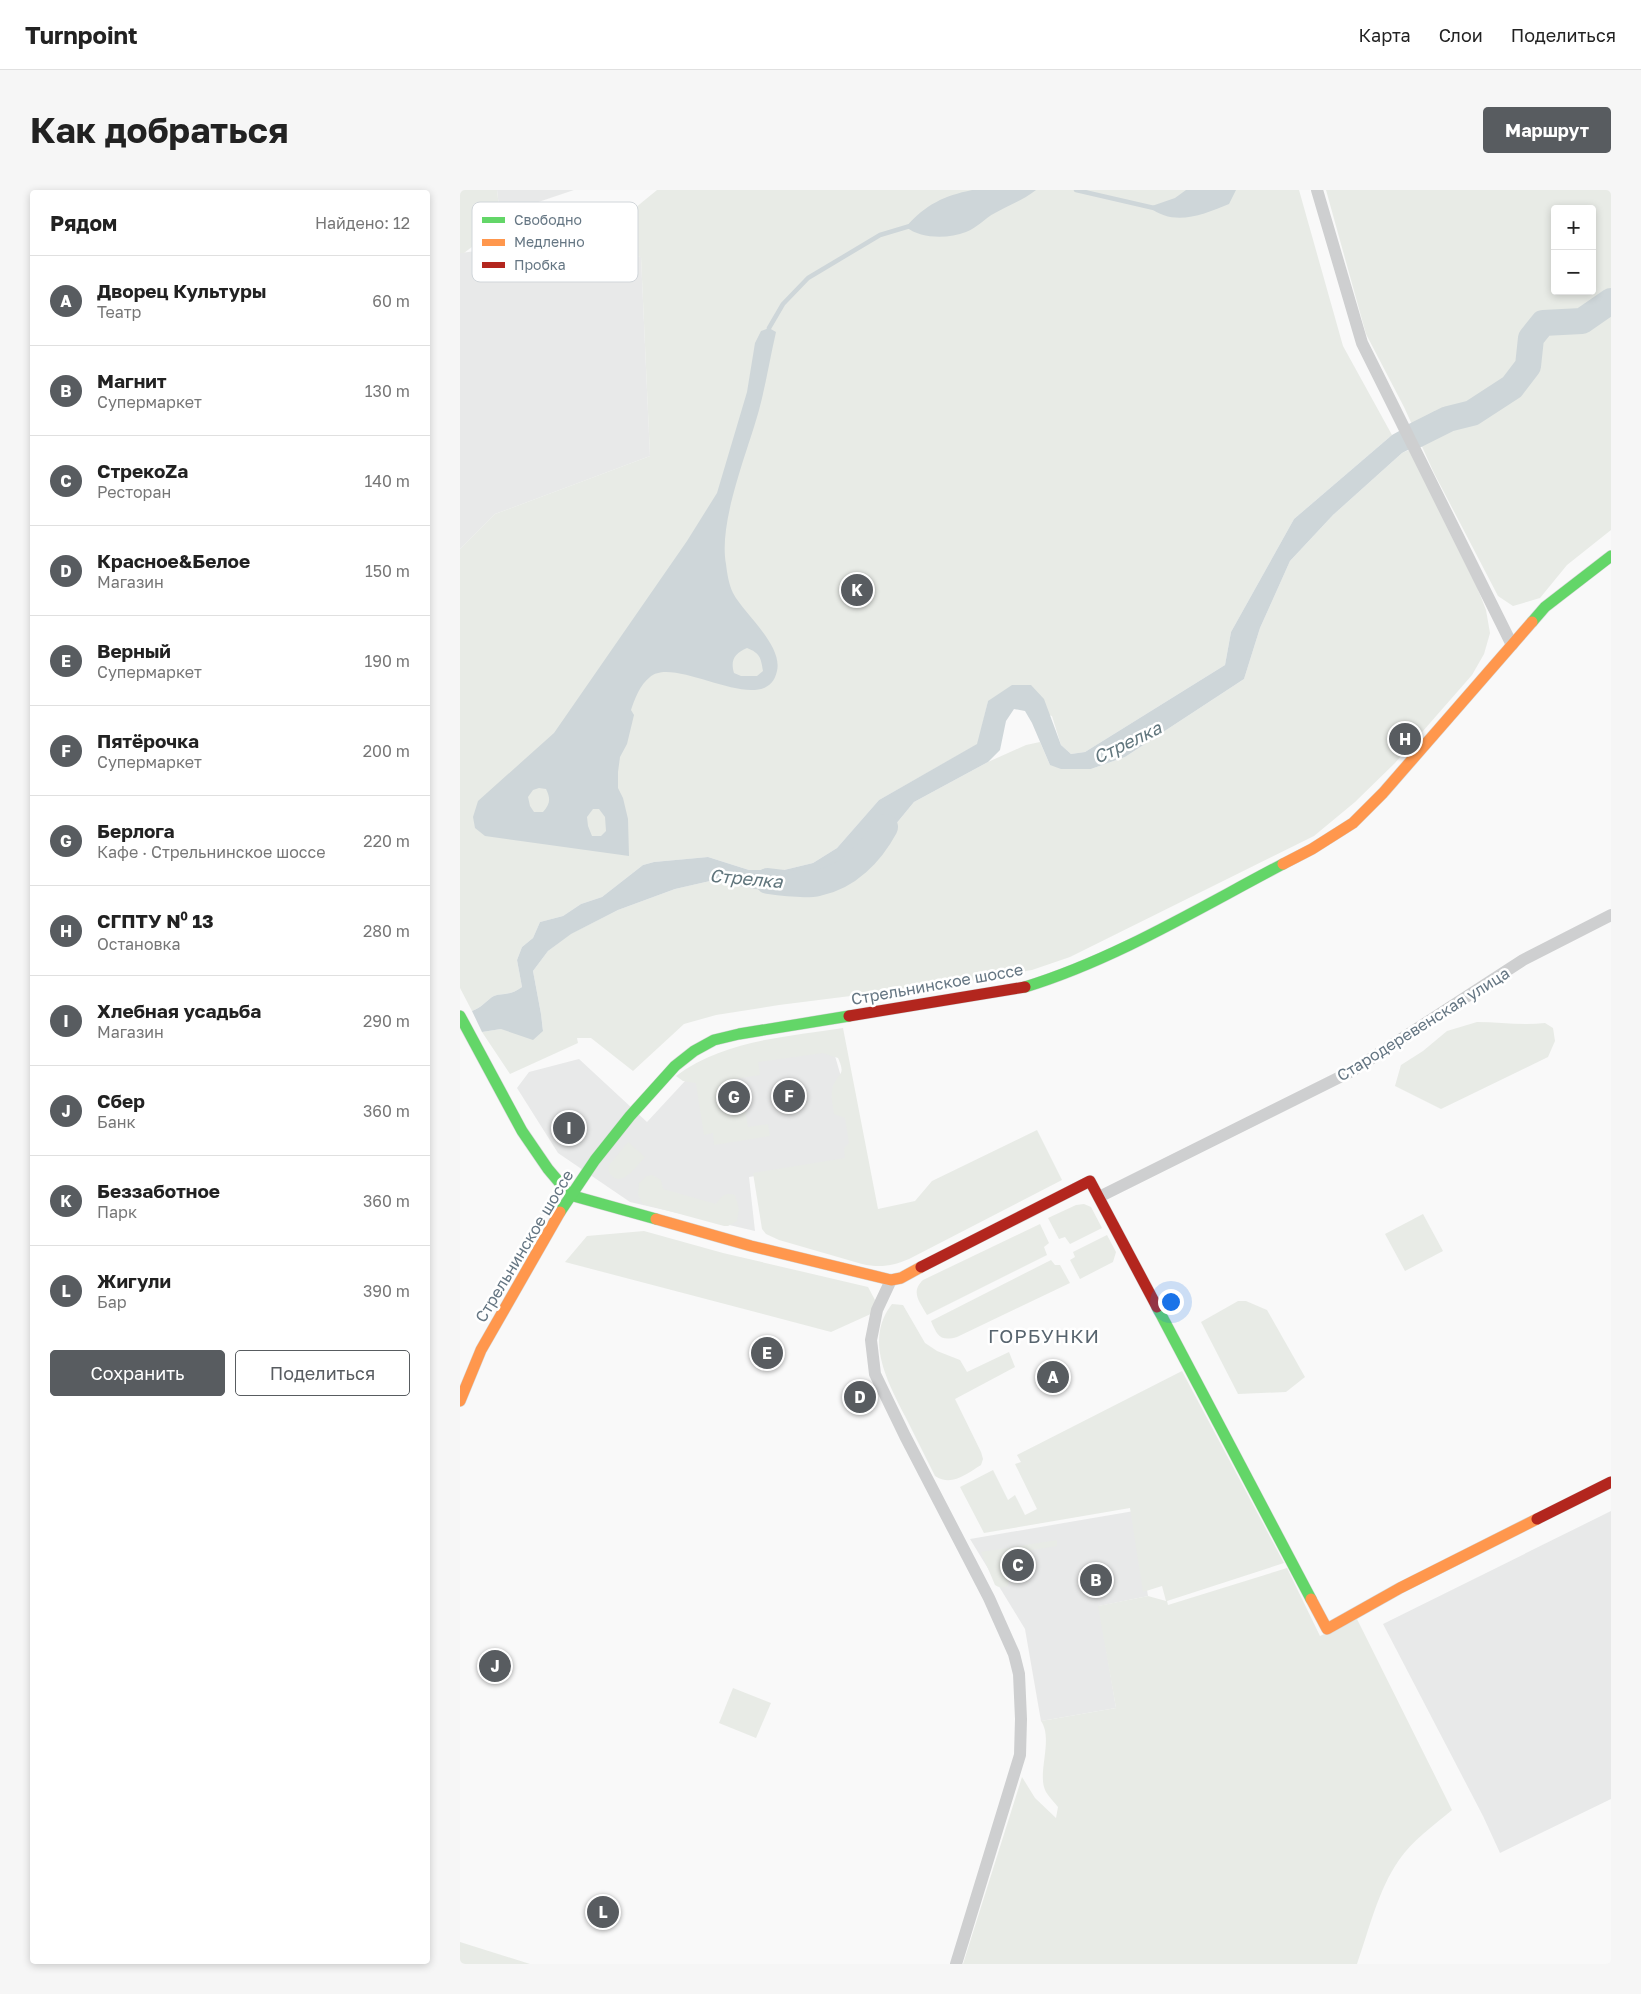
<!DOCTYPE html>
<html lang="ru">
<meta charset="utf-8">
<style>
body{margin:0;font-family:"Golos Text",sans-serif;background:#f6f6f6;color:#222}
.controls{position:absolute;right:15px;top:15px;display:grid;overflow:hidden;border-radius:5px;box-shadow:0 2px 8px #0003}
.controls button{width:45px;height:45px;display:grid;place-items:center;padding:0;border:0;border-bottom:1px solid #e0e0e0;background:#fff;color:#222;font:25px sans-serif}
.you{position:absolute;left:710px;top:1111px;width:18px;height:18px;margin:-12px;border:4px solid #fff;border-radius:50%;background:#1a73e8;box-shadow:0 0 0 8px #1a73e833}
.badge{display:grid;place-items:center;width:32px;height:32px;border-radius:50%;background:#585c60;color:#fff;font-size:16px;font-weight:700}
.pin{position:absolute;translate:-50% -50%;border:2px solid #fff;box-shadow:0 1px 5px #0006}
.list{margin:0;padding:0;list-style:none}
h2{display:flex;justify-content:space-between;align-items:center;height:65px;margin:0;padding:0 20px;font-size:21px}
h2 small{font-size:16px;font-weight:400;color:#767676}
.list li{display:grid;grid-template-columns:32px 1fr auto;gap:15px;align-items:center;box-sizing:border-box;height:90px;padding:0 20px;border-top:1px solid #e0e0e0}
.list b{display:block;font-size:19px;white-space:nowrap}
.list p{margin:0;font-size:16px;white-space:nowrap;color:#767676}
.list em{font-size:16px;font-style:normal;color:#767676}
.actions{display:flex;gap:10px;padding:15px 20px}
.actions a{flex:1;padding:11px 0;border:1px solid #585c60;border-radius:5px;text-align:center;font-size:18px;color:#585c60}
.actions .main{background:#585c60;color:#fff}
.map{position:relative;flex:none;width:1151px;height:1774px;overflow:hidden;border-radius:5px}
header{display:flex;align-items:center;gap:30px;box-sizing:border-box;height:70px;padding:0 25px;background:#fff;border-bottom:1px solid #e0e0e0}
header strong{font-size:24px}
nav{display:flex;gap:28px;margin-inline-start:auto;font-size:18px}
.intro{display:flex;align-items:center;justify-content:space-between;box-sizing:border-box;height:120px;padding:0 30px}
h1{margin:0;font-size:35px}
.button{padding:12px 22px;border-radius:5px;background:#585c60;color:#fff;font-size:18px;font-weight:700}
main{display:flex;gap:30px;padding:0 30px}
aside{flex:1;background:#fff;border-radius:5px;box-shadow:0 2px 8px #0003}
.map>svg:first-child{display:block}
.built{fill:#e8e9e9}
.green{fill:#e8ebe6;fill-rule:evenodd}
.water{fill:#ced6d9;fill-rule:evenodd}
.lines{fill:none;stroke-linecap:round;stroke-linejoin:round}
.stream{stroke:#ced6d9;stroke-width:4.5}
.river{stroke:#ced6d9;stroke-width:26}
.fast-casing{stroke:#d5d6d7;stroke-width:12}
.slow-casing{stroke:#d5d6d7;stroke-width:12}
.jam-casing{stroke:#d5d6d7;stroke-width:12}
.street{stroke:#cecfd0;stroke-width:12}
.fast{stroke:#63d668;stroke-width:11}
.slow{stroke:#ff974d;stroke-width:11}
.jam{stroke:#b3261e;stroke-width:11}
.labels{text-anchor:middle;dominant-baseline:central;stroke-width:5;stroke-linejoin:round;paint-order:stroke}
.street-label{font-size:16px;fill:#657683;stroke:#fff}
.water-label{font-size:18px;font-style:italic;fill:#60757c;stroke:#fff}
.quarter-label{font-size:19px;letter-spacing:1px;fill:#57646e;stroke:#fff}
.key{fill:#fff;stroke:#d1d6da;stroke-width:1}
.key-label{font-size:14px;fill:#657683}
</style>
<header>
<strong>Turnpoint</strong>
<nav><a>Карта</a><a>Слои</a><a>Поделиться</a></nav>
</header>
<div class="intro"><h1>Как добраться</h1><a class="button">Маршрут</a></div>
<main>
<aside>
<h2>Рядом<small>Найдено: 12</small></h2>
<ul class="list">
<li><span class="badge">A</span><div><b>Дворец Культуры</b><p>Театр</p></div><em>60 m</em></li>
<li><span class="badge">B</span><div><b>Магнит</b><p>Супермаркет</p></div><em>130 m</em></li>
<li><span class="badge">C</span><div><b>СтрекоZа</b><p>Ресторан</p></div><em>140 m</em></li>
<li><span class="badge">D</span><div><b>Красное&amp;Белое</b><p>Магазин</p></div><em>150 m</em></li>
<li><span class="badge">E</span><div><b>Верный</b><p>Супермаркет</p></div><em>190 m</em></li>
<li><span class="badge">F</span><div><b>Пятёрочка</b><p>Супермаркет</p></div><em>200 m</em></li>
<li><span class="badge">G</span><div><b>Берлога</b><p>Кафе · Стрельнинское шоссе</p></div><em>220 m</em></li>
<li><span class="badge">H</span><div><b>СГПТУ N⁰ 13</b><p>Остановка</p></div><em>280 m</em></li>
<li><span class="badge">I</span><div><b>Хлебная усадьба</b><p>Магазин</p></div><em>290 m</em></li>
<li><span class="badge">J</span><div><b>Сбер</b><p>Банк</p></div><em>360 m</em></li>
<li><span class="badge">K</span><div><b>Беззаботное</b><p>Парк</p></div><em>360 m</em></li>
<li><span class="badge">L</span><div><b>Жигули</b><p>Бар</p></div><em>390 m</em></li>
</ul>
<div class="actions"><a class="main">Сохранить</a><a>Поделиться</a></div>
</aside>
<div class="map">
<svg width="1151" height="1774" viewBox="0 0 1151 1774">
<rect width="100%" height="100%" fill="#f9f9f9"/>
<g class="built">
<path d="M37 0H114L40 25Z"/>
<path d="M50 57 181 67 190 266 35 324 0 359V63Z"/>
<path d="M371 852 405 970 289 987 295 1041 170 1012 98 963 57 898 69 882 119 869 187 932 238 877Z"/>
<path d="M674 1321 688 1406 639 1416 656 1518 581 1531 565 1439 510 1349Z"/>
<path d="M1151 1321V1609L1040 1663 1023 1626 923 1434Z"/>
</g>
<g class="green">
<path d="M0 0H37L40 25 31 32 25 47 4 63H0Z"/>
<path d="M197 0H839L883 156 932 245 834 329 771 442 765 475 625 562 611 564 601 555 592 526 528 511 518 554 419 610 377 658 353 673 324 680H289L248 667 194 672 183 675 142 707 121 714 103 726 80 732 73 748 62 757 57 770 62 797C49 807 40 802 32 807 24 813 22 817 12 821L0 798V359L35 324 190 266 181 67 57 58 61 46 80 31 115 23H169Z"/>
<path d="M866 0H1151V340L1107 375 1080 408 1053 416 1038 406 974 283 944 217 906 144ZM1095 19H1132V101H1095Z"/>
<path d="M949 260 1017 397 1026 420 1030 443 1024 464 1012 485 935 573 895 612 854 646 610 767 572 780 510 791 319 815 256 825 224 834 173 881 131 848H117L118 853 50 884 22 842 41 839 83 840 81 824 73 781 88 761 110 744 158 720 215 699 250 691 301 700 426 646 454 612 528 572 566 555 580 552 590 575 631 579 665 567 784 489 800 438 830 371 873 325 942 263Z"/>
<path d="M1017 832C1040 832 1063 836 1085 833L1093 838 1095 851 1088 867 981 919 935 896 941 875 963 861 987 841Z"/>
<path d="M383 838 418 1019 455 1011 472 991 577 940 602 990 449 1069C433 1076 420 1078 402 1074L319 1050 306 1044 302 1039 293 983 385 968 384 958 389 953 385 928 374 924C373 916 370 905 373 896 379 881 386 886 378 868L363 863 298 872 300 885 268 890 272 915 284 913 288 937 308 934 310 946 254 955 253 943 244 945 236 893 223 891 216 886C264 850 326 847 383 838Z"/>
<path d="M168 952 185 967C178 974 163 997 152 986 148 982 148 979 150 974Z"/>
<path d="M192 985 201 990 203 999 256 1014C262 1006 264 1002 275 1005L279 1019 277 1031 268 1036H264L183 1014 178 1005 179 993 187 986Z"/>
<path d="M624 1014 631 1017 642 1038 610 1054 605 1047 599 1049 588 1028 616 1015Z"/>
<path d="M963 1024 983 1061 945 1081 925 1044Z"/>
<path d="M580 1034 589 1053 584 1057 587 1065 467 1125C460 1112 450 1102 463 1090Z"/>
<path d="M184 1041 263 1063 408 1097 415 1110 413 1123 371 1142 105 1072 127 1046Z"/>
<path d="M647 1045 656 1062 653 1072 620 1089 610 1070 615 1067 613 1062Z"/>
<path d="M591 1070 595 1075H600L610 1093 497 1147C480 1152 477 1145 471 1131Z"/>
<path d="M778 1111H786L807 1120 845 1187 826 1202 778 1204 741 1132Z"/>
<path d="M432 1114 443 1115 465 1153 477 1161 500 1170 507 1182 549 1162 555 1177 495 1209 521 1262 523 1269 521 1275C506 1284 492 1297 475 1286 465 1266 455 1246 445 1226 428 1192 404 1150 432 1114Z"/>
<path d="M722 1181 824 1373 707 1411 708 1415 827 1378 860 1446 897 1429 992 1620C974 1635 952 1651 939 1670 918 1700 909 1740 897 1774H503L562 1587 575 1608 596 1628 598 1617C594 1612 589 1607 586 1602 576 1584 594 1550 581 1531L656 1518 638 1416 688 1406 706 1411 702 1396 683 1402 670 1318 524 1343 500 1297 533 1280 548 1310 555 1305 565 1325 577 1319 555 1274 561 1272 557 1265Z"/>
<path d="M597 1350V1356L547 1364 550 1382 548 1396C543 1398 539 1398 535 1395L521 1362Z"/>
<path d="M273 1498 311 1513 296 1548 259 1533Z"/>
<path d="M0 1752 70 1774H0Z"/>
</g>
<g class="water">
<path d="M512 0H576C562 11 550 14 535 23 525 28 517 38 506 42 488 49 461 49 446 37 466 14 484 6 512 0Z"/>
<path d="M726 0H776L769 14C742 25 714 37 689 17L715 8Z"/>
<path d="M309 138 316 142C310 168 306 194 299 220 288 261 258 332 266 374 267 383 269 395 273 403 284 424 323 455 317 481 306 531 216 464 190 487 180 495 175 508 171 520L174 525 167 554 160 567 158 582V598L163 608 168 629 169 666 25 646 15 638 13 627 18 611 94 543 227 351 257 303 287 202 295 153 301 141ZM287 458C300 463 301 468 303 481L297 486H281L274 483C270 470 275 463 287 458ZM79 598 86 599C91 609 90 614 83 622H74L70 616 68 607 73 600ZM133 619H139L145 627 146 641 141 646H132L128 636 127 627Z"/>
<path d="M975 221 988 229 969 249 942 263 873 325 830 371 800 438 784 489 665 567 631 579H601L590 575 572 533 565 521 554 519 546 531 540 560 528 572 454 612 426 646 394 676 358 691 301 700 250 691 215 699 158 720 111 744 88 761 73 781 81 824 83 841 73 850 41 839 22 842 12 821C22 817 24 813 32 807 40 802 49 807 62 797L57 770 62 757 73 748 80 732 103 726 121 714 142 707 183 675 194 672 248 667 289 680H324L353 673 377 658 419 610 517 554 528 511 552 495H571L584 509 601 555 611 564 625 562 765 475 771 442 834 329 932 245Z"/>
</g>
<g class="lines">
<g class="stream">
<path d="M616 0 694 18"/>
<path d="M309 138 323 114 348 88 420 45 450 36"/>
</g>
<g class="river">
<path d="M956 245 988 229 1012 223 1052 197 1068 176 1071 148 1083 133 1122 131 1151 111"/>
<path d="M308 691C322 693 345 696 358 693 388 687 411 663 425 637"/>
</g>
<defs>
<g id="fast">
<path d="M1072 432 1085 417 1151 366"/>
<path d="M565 797C656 769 739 718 823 674"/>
<path d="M0 826 62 941 88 979 110 1005 196 1029"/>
<path d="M100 1022 135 970 170 926 215 876 234 861 254 850 279 844 389 826"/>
<path d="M697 1117 851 1409"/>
</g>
<g id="slow">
<path d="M823 674 852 659 893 633 923 603 1072 432"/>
<path d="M196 1029 291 1056 431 1090 441 1088 461 1077"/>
<path d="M0 1211 21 1160 100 1022"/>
<path d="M851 1409 867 1439 940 1398 1077 1329"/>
</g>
<g id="jam">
<path d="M389 826 565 797"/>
<path d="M461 1077 630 991 697 1117"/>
<path d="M1077 1329 1151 1292"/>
</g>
</defs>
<use href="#fast" class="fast-casing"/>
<use href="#slow" class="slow-casing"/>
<use href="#jam" class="jam-casing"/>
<g class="street">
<path d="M857 0 902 153 1052 455"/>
<path d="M639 1007 892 881 1063 770 1151 725"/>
<path d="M431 1090 417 1120 411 1150 415 1184 445 1246 529 1408 554 1464 559 1484 561 1529 560 1565 496 1774"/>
</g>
<use href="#fast" class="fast"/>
<use href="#slow" class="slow"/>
<use href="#jam" class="jam"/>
</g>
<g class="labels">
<g class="street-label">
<text transform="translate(477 794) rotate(-10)">Стрельнинское шоссе</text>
<text transform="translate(963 834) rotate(-32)">Стародеревенская улица</text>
<text transform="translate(64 1056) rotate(-59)">Стрельнинское шоссе</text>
</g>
<g class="water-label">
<text transform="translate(667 552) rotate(-26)">Стрелка</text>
<text transform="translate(286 688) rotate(5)">Стрелка</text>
</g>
<g class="quarter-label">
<text x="584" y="1145">ГОРБУНКИ</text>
</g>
</g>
<rect x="12" y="12" width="166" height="80" rx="8" class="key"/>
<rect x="22" y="27" width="23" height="6" fill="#63d668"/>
<rect x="22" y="49" width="23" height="7" fill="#ff974d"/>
<rect x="22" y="72" width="23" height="6" fill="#b3261e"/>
<g class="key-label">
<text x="54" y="35">Свободно</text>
<text x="54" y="57">Медленно</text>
<text x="54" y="80">Пробка</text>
</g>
</svg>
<div class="controls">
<button>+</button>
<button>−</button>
</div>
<div class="you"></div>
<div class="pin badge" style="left:593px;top:1187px">A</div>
<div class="pin badge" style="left:636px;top:1390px">B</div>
<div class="pin badge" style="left:558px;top:1375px">C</div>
<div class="pin badge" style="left:400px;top:1207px">D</div>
<div class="pin badge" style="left:307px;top:1163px">E</div>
<div class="pin badge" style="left:329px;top:906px">F</div>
<div class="pin badge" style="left:274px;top:907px">G</div>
<div class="pin badge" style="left:945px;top:549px">H</div>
<div class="pin badge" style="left:109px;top:938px">I</div>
<div class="pin badge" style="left:35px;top:1476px">J</div>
<div class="pin badge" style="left:397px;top:400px">K</div>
<div class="pin badge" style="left:143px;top:1722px">L</div>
</div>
</main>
